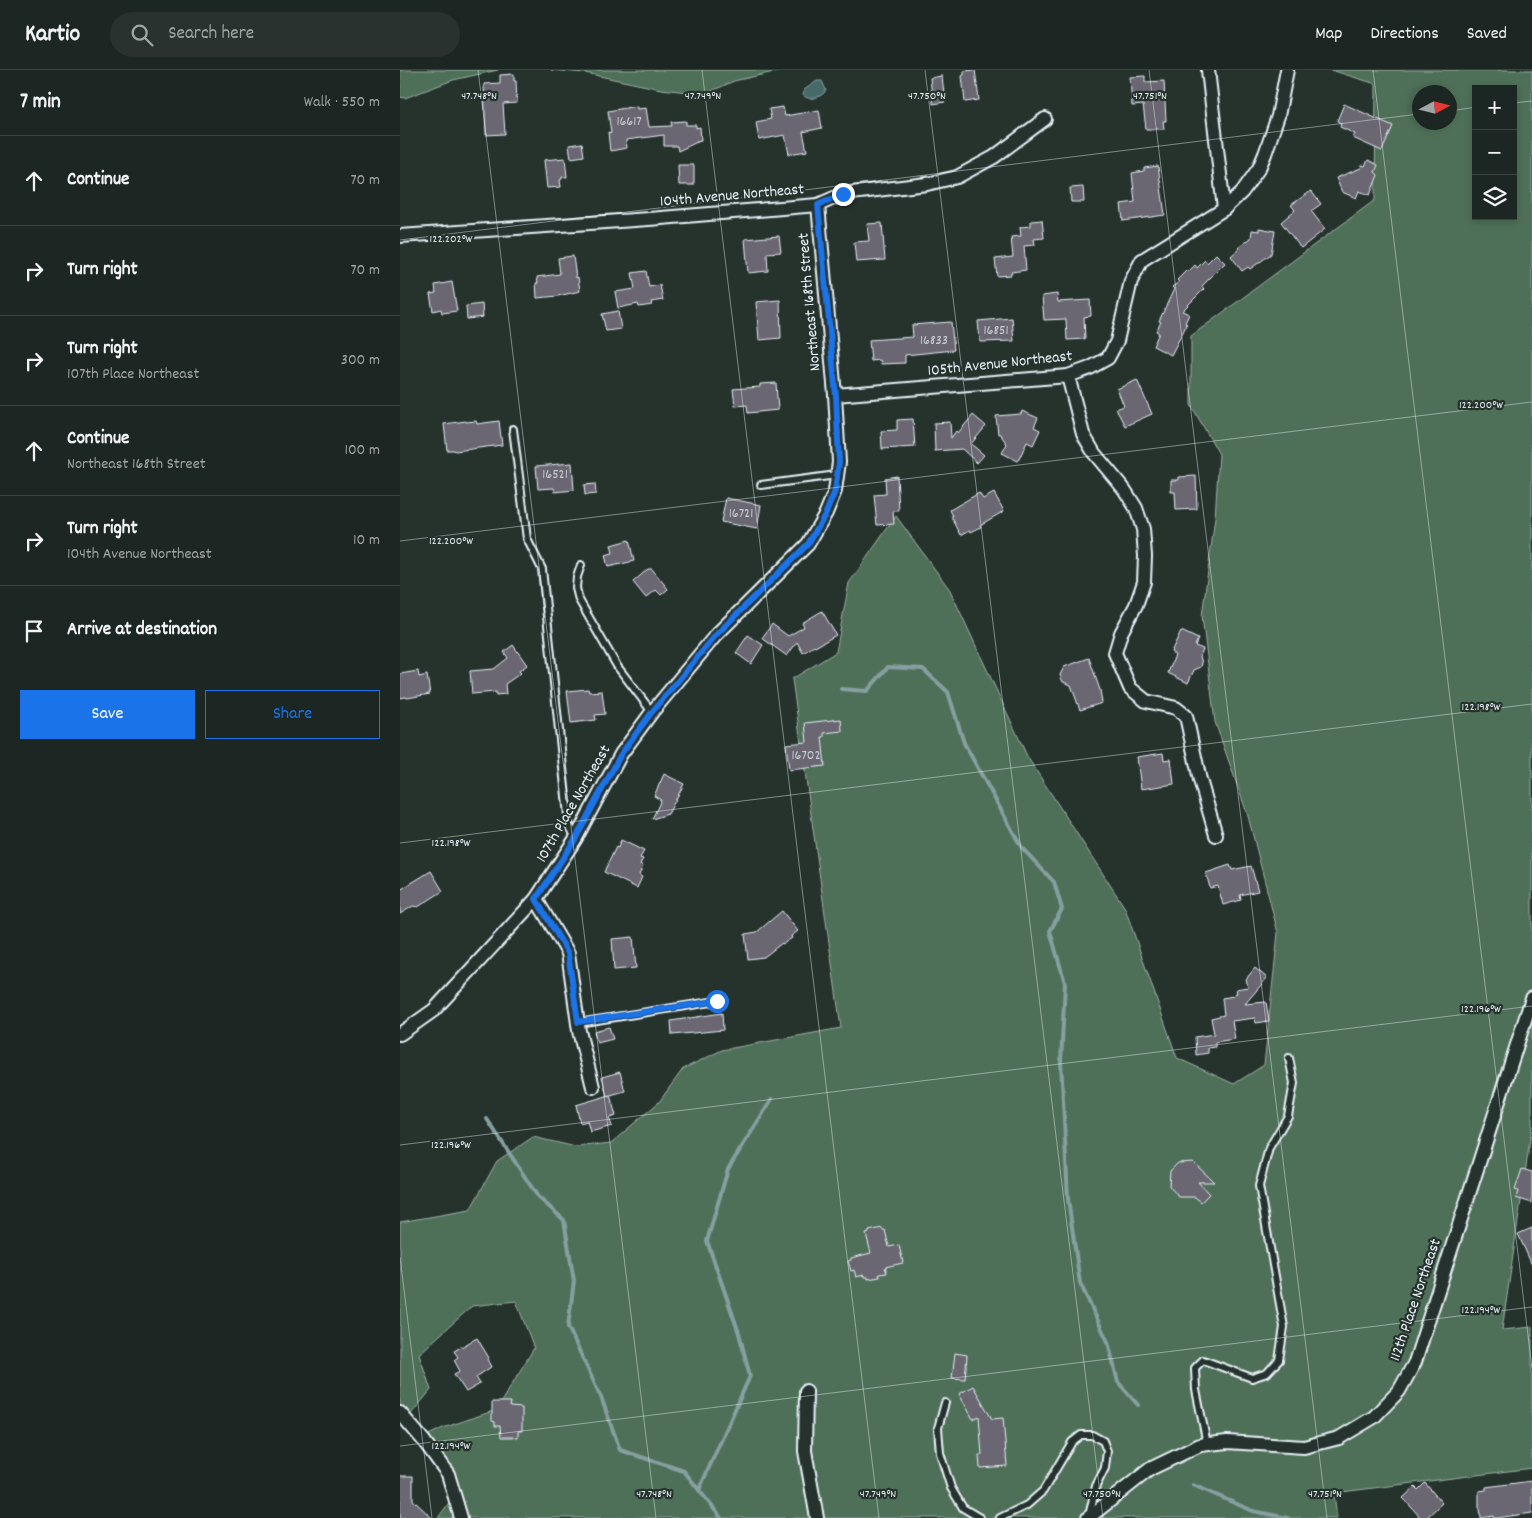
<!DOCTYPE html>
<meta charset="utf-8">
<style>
body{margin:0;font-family:Dekko,sans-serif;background:#29322f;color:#f1f3f6}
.controls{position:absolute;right:15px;top:15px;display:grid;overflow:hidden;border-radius:0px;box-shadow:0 2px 8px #0003}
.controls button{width:45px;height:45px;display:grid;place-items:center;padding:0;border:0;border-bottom:1px solid #3a4340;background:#1c2622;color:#f1f3f6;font:25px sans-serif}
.compass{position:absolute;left:1012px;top:15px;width:45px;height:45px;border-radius:50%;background:#1c2622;box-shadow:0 2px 8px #0003;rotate:83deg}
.stop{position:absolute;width:15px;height:15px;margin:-11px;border:4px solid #1a73e8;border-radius:50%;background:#fff}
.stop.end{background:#1a73e8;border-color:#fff;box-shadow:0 1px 5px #0008}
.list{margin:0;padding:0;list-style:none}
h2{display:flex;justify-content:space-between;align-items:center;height:65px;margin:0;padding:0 20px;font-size:21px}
h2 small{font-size:16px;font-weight:400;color:#a0a5a5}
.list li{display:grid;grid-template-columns:32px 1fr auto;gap:15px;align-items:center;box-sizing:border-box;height:90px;padding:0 20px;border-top:1px solid #3a4340}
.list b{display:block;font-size:19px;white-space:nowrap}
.list p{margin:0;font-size:16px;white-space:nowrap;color:#a0a5a5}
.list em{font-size:16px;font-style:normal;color:#a0a5a5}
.actions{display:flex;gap:10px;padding:15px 20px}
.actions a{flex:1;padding:11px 0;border:1px solid #1a73e8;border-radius:0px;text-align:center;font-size:18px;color:#1a73e8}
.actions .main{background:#1a73e8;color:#fff}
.icon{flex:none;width:28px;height:28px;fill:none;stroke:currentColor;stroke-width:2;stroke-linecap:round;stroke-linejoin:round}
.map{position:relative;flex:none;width:1132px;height:1448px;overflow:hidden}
header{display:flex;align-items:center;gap:30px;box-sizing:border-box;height:70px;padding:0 25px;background:#1c2622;border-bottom:1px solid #3a4340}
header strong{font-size:24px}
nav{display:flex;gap:28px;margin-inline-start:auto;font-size:18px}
.search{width:350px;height:45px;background:#29322f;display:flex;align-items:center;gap:12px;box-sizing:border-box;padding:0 18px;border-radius:28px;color:#a0a5a5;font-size:19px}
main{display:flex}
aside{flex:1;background:#1c2622}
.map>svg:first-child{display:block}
.green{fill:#506f58;stroke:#9cb0a8;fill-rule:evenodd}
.water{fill:#456a68;stroke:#86a0a2}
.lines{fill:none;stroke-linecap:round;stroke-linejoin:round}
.stream{stroke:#86a0a2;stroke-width:4}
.building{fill:#6a6672;stroke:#e8f1f8}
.lane-casing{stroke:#e8f1f8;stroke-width:10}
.street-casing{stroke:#e8f1f8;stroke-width:16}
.lane{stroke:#26332d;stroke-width:6}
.street{stroke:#26332d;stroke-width:12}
.route{stroke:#1a73e8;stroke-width:6}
.ticks{fill:none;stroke:#e8f1f8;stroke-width:1;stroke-opacity:0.45}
.labels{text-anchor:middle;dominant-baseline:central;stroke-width:4.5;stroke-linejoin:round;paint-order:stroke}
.number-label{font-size:14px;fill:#c8ced6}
.street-label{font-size:16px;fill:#e8f1f8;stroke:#26332d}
.ticks-label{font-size:12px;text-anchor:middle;fill:#e8f1f8;stroke:#26332d;stroke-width:4.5;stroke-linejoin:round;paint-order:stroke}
</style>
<header>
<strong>Kartio</strong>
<div class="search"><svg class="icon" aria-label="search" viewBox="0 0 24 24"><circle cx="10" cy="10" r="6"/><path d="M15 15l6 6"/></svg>Search here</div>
<nav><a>Map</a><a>Directions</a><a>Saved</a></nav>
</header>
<main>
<aside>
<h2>7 min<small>Walk · 550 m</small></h2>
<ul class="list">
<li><svg class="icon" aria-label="ahead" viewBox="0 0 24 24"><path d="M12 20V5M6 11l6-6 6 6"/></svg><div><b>Continue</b></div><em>70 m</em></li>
<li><svg class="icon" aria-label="right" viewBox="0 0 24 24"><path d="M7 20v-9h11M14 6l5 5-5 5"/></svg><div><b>Turn right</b></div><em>70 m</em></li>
<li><svg class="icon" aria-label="right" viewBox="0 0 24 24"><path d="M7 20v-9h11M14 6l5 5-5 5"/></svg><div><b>Turn right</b><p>107th Place Northeast</p></div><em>300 m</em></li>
<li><svg class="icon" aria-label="ahead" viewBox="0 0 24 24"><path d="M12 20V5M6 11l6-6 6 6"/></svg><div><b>Continue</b><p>Northeast 168th Street</p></div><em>100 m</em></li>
<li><svg class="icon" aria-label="right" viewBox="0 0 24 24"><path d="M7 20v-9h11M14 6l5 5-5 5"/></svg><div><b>Turn right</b><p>104th Avenue Northeast</p></div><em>10 m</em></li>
<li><svg class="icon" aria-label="arrive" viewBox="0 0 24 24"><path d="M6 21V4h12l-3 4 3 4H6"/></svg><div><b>Arrive at destination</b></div></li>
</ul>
<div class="actions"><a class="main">Save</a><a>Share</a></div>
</aside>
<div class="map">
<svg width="1132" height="1448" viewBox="0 0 1132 1448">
<rect width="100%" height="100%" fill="#26332d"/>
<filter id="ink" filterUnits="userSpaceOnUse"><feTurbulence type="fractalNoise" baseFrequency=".02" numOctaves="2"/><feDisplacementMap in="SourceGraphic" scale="10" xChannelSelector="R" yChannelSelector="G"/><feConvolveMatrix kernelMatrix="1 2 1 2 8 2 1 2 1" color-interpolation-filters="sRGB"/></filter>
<g filter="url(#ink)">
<g class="green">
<path d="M0 0H98L53 10 5 28 0 27Z"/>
<path d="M151 0H383L334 11 305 24 261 19 185 3Z"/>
<path d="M931 0H1132V1056L1102 1260 1132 1257V1398L934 1423 937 1448H38L58 1420 18 1370 43 1358 96 1340 134 1278 116 1231 72 1236 19 1284 31 1320 6 1350 0 1344V1152L70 1140 97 1091 133 1067 176 1077 211 1073 259 1032 283 999 322 980 441 958 392 609 436 582 449 513 496 446 550 520 628 688 725 838 777 988 834 1014 864 995 878 863 848 746 815 652 802 546 815 448 819 384 791 335V266L975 130 976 14ZM1076 19H1113V146H1076ZM1019 22H1050V52H1019Z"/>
</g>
<path class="water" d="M417 11H422L426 20 424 23C419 28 408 31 403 25L404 20Z"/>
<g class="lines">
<g class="stream">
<path d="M441 619 467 621 488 597 523 599 548 622 564 673 622 778 654 812 662 839 650 861 665 913 661 991 668 1129 680 1213 708 1272 718 1312 738 1335"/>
<path d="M87 1049 138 1127 164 1150 174 1211 168 1257 201 1327 220 1380 284 1401 321 1448"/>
<path d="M793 1415 853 1441 888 1448"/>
<path d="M299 1420 350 1306 339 1263 307 1171 328 1099 372 1029"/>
</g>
</g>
<g class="building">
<path d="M575 0 579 30 565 32 562 6 564 5V1Z"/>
<path d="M114 4V11H116L117 33 103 34 105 64 86 65 84 14 100 13V5Z"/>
<path d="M542 6 545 32 533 34 530 8Z"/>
<path d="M745 6V12L764 11 766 51H763L764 59H746L743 35 732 36 730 7Z"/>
<path d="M944 34 993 56 982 81 953 68 955 64 940 57 941 53 937 51Z"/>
<path d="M237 36V39L246 38 249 57 272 56 271 52 286 51V55H296V58L300 57 301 70 297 71V72L278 81 277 76H264V65L226 70 227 78 210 81 208 62 211 63 208 41Z"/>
<path d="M383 37 385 46 419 40 422 58 403 62 407 81 389 84 385 65 359 70 356 52 371 49 369 39Z"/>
<path d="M182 73 184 86 171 88 169 75Z"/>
<path d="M165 88 167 107H162V109L160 110 161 117 147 118 144 90Z"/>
<path d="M968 90 978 95 975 102 978 105 970 125 959 121 956 128 942 122 936 108 961 98 962 95 965 96Z"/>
<path d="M278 95H294V115H279Z"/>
<path d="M758 96 765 145 723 151 721 134 735 132 732 103 744 101V98Z"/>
<path d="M683 117 684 132H671L670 118Z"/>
<path d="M911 121 921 134 911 141 925 159 901 178 881 152 895 140 891 135Z"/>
<path d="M642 150 644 168 634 169 635 175 624 176 626 200 611 202V205L597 206 595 189 613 187 611 167 621 166 620 157 631 156V151Z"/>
<path d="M482 153 485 190 456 192 454 172 469 171 467 154Z"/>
<path d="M859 158 875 161 871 184 850 199 848 197 842 201 831 186 839 179 838 178 851 168 852 160 859 161Z"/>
<path d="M379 166 381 182 367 183 368 201 348 203 345 169Z"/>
<path d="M816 184 825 193 802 216 804 219 782 241 789 244 785 253 787 254 771 285 753 276 759 263 756 261 761 252 759 251 774 219 772 217 779 212 777 210 787 200 789 201 795 195 797 198 805 190 807 193Z"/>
<path d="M173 186 176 208 178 207 180 221 158 226 137 228 136 213H138L137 207 160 204 158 188Z"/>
<path d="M246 201 249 217 260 215 263 230 251 232 252 235 239 237 238 234 218 238 215 222 235 219 232 203Z"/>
<path d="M52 212 57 241 42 243 41 239 33 241 30 224 36 223 35 215Z"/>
<path d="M657 224 658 232 690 230 691 246 684 247 685 269 667 270 666 249 644 250 642 226Z"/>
<path d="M380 230 381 268 359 270 356 232Z"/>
<path d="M82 234 83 247 67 249 66 236Z"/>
<path d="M218 241 221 259 206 261 202 244Z"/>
<path d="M612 248 614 271 580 272 578 251Z"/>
<path d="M551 252 554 280 505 285V293L481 294 480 290 471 291 469 270 513 267 512 255Z"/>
<path d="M737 310 752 344 725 356 716 339 724 336 717 319Z"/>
<path d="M376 313 378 340 348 343 347 335 335 336 333 319 360 317V314Z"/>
<path d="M622 341 638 348 634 357 640 360 633 375 627 372 618 391 602 383 607 374 600 364H598L596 346 621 344Z"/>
<path d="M573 345 586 356 571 374 584 385 577 393 562 379 535 381 534 353 550 352 551 368 556 361 558 363Z"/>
<path d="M513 349 515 377 482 379 481 361 497 360V350Z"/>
<path d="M66 351V352L76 351 77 354 99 351 102 375 55 381 54 380H47L44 354Z"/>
<path d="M172 393 174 420 155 422 154 418 138 419 136 396Z"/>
<path d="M497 406 499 441H493L494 454 477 455 474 425 486 424 485 408Z"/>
<path d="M796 406 797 439 776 440 775 422H771V410H779V407Z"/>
<path d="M195 414 196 424 185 425 184 415Z"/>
<path d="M579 423 583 429 594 423 604 441 580 455 581 457 571 462 570 460 561 465 551 446H553L550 440Z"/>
<path d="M326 428 361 435 357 459 321 452Z"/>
<path d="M229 470 234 491 208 497 205 485 213 483 211 475Z"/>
<path d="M248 499H252L268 519 261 525 256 520 246 528 233 512Z"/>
<path d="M422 541 436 565 415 577 414 576 403 583 397 572 387 586 362 568 372 554 388 566 404 557 402 553Z"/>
<path d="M781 561 798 569 795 576 803 579 800 586 802 593 801 597 794 600 788 613 768 603 775 585 771 582Z"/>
<path d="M348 565 363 575 351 594 336 583Z"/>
<path d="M113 575 127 595 119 601 121 603 105 614 106 624 96 625V622L72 624 70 601 94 599 108 588 104 582Z"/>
<path d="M689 588 700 620 702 633 680 640 671 615 663 612 660 605 664 597Z"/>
<path d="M18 601 19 607 27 605 30 624 7 628 6 627 0 628V604Z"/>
<path d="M188 619 189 622 202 621 205 644 195 645 196 650 171 653 167 621Z"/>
<path d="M441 649 442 661 424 663V667H422L425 696 389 700 386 674 407 672 405 653Z"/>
<path d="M763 683 764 690 771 689 774 714 741 719 737 687Z"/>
<path d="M264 704 284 714 268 744 252 749 261 730 254 726Z"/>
<path d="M221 770 244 781 240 788 243 789 240 794 243 796 239 805 242 807 237 818 204 802 216 777 218 778Z"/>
<path d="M830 795 832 800 851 796 858 821 840 825 841 830 823 835 818 816 810 818 806 803Z"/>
<path d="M31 801 43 821 18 837 13 836 0 844V820Z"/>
<path d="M382 841 398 861 391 866 392 868 383 874 382 873 364 887 348 889 345 864 357 862Z"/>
<path d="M233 867 236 898 214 900 212 869Z"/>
<path d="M855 898 867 908 845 934 866 932 869 951 856 953 855 948 832 951 835 969 815 972V977L808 978V983L796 985 795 967 814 964 811 948 824 945 822 928 834 926V924L837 923 836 919 848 917 846 909Z"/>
<path d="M322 943 323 960 272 965 271 951Z"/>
<path d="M209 957 213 969 197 973 194 961Z"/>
<path d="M220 1002 225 1021 207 1026 202 1007Z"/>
<path d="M210 1025 216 1046 209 1048 212 1056 190 1062 187 1051 180 1053 176 1035Z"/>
<path d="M793 1092 814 1112H798L809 1124 801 1132 795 1127H779L769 1116 770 1101 778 1093Z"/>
<path d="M1122 1099 1132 1102V1133L1116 1128 1118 1121 1115 1120Z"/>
<path d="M482 1158V1160H485L489 1177 499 1175 503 1193 485 1197 487 1203 479 1204 480 1207 468 1209V1207H464V1205L456 1207 454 1200 451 1201 448 1191 451 1190V1188L471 1183 466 1164 469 1163V1161Z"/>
<path d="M1132 1158V1195L1118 1164Z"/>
<path d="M77 1268 89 1288 87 1289 91 1297 76 1307 80 1314 66 1322 54 1304 60 1301 54 1290 58 1287 54 1281Z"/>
<path d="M555 1283 567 1285 565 1309 552 1308Z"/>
<path d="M573 1316 592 1349 603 1348 607 1396 580 1398 579 1385H582L579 1346 573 1349 559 1324Z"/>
<path d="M92 1332H111L110 1337 122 1338V1361H118V1367H101L100 1356H95V1352L92 1351Z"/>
<path d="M0 1406H13V1430L32 1448H0Z"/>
<path d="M1132 1411V1443L1097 1448H1094V1446L1081 1448 1080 1438H1079V1421L1086 1420V1417Z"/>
<path d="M1025 1413 1042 1433 1026 1448H1021L1003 1428 1015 1417 1018 1420Z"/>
</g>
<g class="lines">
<defs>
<g id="lane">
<path d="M113 359 127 469 142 499 169 755 176 768"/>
<path d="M361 415 437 405"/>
<path d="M181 495 177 507 176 518 179 530 217 596 252 642"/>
<path d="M178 953 317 931"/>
<path d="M545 1333 538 1358 540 1383 551 1418 563 1438 580 1448"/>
<path d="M807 1374 796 1320 795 1298 803 1290 852 1308 867 1303 879 1290 884 1257 859 1116 869 1078 888 1046 894 1013 889 988"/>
<path d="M600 1448 627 1435 643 1421 672 1372 681 1365H692L703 1371 707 1381 705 1398 696 1416 689 1446"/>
</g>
<g id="street">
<path d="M808 0 824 139"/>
<path d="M0 166 249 149 418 135 443 124 527 114 557 107 594 87 645 49"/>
<path d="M668 306 683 364 694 383 724 419 736 438 743 459 745 486 744 512 736 535 721 563 715 583 730 618 746 631 776 638 786 646 800 710 816 765"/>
<path d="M435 325 668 306 690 298 708 288 717 271 731 211 742 190 824 139 842 122 859 98 865 84 878 46 887 0"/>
<path d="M136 829 168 883 179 961 193 1017"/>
<path d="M0 964 34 940 136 829 176 768 221 684 252 642 316 565 408 474 426 443 435 421 439 392 435 325 418 135"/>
<path d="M406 1321 405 1381 417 1448"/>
<path d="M0 1343 24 1371 48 1404 61 1448"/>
<path d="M688 1448 750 1399 800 1375 827 1372 904 1377 939 1368 974 1347 999 1321 1015 1292 1132 928"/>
</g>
</defs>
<use href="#lane" class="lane-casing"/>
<use href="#street" class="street-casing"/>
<use href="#lane" class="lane"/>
<use href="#street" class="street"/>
</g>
</g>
<g class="lines" filter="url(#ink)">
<path class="route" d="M317 931 178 952 168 883 136 829 176 768 221 684 252 642 316 565 408 474 426 443 435 421 439 392 436 326 418 135 443 124"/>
</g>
<path class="ticks" d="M78 0 256 1448M302 0 479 1448M525 0 703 1448M749 0 927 1448M973 0 1132 1298M1113 33 1132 31M1050 41 1076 37M0 170 1019 44M0 471 1132 332M0 773 1132 634M0 1075 1132 936M0 1187 32 1448M0 1376 1132 1237"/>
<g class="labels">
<g class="number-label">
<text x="229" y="52">16617</text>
<text x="596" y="261">16851</text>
<text x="534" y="271">16833</text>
<text x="155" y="405">16521</text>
<text x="341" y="444">16721</text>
<text x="406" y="686">16702</text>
</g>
<g class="street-label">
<text transform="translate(332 126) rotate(-5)">104th Avenue Northeast</text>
<text transform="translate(410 232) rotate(-95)">Northeast 168th Street</text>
<text transform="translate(600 294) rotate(-6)">105th Avenue Northeast</text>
<text transform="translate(174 734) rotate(-60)">107th Place Northeast</text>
<text transform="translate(1016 1230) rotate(-71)">112th Place Northeast</text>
</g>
</g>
<g class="ticks-label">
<text x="79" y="29">47.748°N</text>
<text x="303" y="29">47.749°N</text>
<text x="527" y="29">47.750°N</text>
<text x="750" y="29">47.751°N</text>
<text x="51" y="172">122.202°W</text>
<text x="1081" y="338">122.200°W</text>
<text x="51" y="474">122.200°W</text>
<text x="1081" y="640">122.198°W</text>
<text x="51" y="776">122.198°W</text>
<text x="1081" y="942">122.196°W</text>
<text x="51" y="1078">122.196°W</text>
<text x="1081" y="1243">122.194°W</text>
<text x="51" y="1379">122.194°W</text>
<text x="254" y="1427">47.748°N</text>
<text x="478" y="1427">47.749°N</text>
<text x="702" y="1427">47.750°N</text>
<text x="925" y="1427">47.751°N</text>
</g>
</svg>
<div class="controls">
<button>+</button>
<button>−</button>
<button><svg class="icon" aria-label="layers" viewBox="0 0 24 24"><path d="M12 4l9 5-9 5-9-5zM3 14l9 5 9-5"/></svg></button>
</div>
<svg class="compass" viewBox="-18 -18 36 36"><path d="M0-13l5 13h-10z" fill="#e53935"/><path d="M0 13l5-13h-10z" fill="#a0a5a5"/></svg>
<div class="stop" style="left:317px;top:931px"></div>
<div class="stop end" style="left:443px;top:124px"></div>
</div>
</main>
